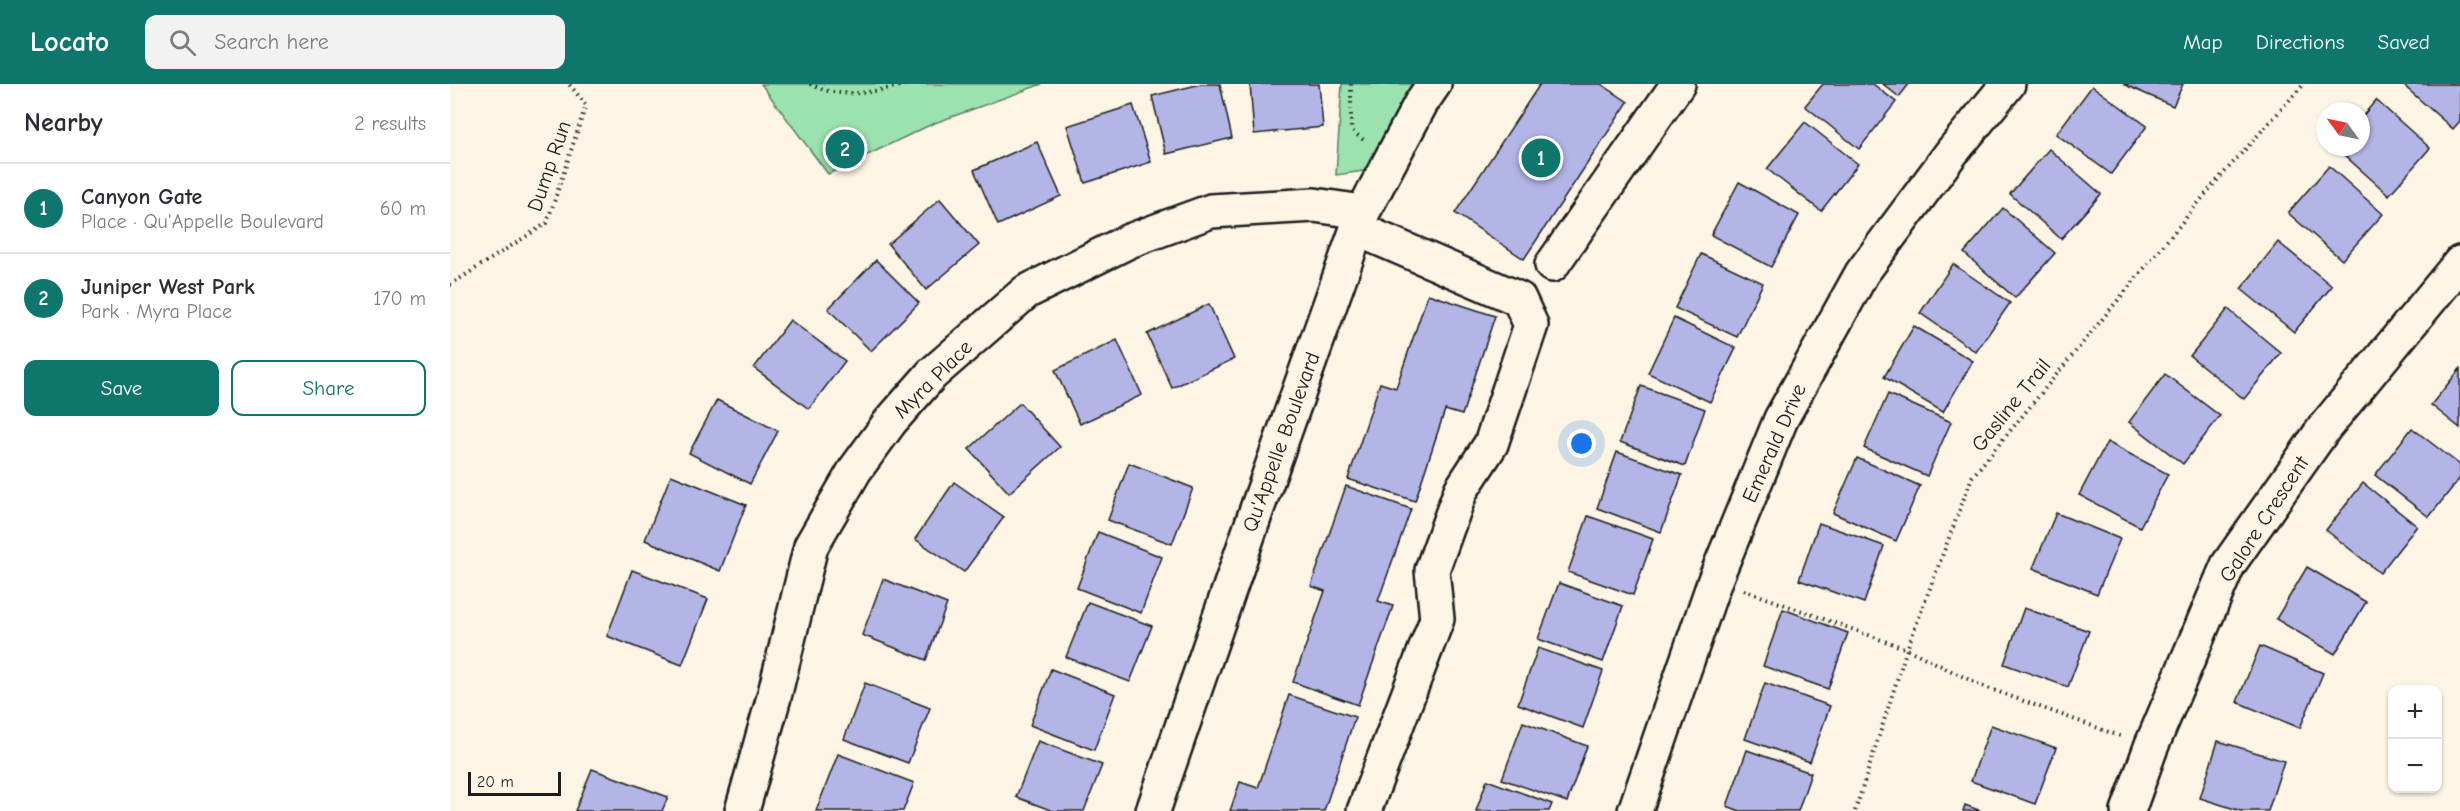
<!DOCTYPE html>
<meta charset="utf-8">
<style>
body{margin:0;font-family:"Comic Neue",sans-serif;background:#f2f2f3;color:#2b2b33}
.controls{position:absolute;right:18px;bottom:18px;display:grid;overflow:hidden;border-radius:12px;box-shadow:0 2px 4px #0004}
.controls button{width:54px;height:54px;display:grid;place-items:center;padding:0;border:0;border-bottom:2px solid #e1e1e2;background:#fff;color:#2b2b33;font:30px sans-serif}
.compass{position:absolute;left:1866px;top:18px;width:54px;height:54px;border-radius:50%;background:#fff;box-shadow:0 2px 4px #0004;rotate:303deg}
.scale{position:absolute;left:18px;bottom:15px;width:93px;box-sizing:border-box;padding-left:6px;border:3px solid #1c1c1c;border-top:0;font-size:16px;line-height:21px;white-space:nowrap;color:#1c1c1c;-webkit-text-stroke:4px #fcf5e5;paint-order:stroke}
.you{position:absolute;left:1132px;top:360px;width:21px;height:21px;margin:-15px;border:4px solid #fff;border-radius:50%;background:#1a73e8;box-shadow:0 0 0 9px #1a73e833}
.badge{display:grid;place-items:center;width:39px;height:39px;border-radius:50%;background:#0f766e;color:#fff;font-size:20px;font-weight:700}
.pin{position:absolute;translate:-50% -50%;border:3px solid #fff;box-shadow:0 2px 6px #0006}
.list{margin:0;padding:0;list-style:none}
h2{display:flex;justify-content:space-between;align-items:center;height:78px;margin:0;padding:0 24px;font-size:26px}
h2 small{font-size:20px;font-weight:400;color:#7c7c81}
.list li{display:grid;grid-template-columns:39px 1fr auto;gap:18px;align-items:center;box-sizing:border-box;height:90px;padding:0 24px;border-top:2px solid #e1e1e2}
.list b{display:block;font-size:22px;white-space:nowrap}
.list p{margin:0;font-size:20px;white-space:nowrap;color:#7c7c81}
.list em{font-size:20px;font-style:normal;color:#7c7c81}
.actions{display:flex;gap:12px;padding:18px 24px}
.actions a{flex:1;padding:14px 0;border:2px solid #0f766e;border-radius:12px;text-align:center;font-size:21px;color:#0f766e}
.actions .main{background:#0f766e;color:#fff}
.icon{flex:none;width:33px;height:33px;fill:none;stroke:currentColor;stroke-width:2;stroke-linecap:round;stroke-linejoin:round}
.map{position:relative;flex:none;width:2010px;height:727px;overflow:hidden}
header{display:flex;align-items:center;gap:36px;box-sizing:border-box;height:84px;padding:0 30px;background:#0f766e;color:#fff}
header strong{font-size:28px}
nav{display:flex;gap:33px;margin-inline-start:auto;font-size:21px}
.search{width:420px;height:54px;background:#f2f2f3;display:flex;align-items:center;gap:15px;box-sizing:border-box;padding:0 21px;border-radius:12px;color:#7c7c81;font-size:22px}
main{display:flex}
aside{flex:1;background:#fff}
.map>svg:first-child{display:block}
.green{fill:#9be2af;stroke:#5c7f66;stroke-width:1.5}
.building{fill:#b4b5e7;stroke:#1c1c1c;stroke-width:1.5}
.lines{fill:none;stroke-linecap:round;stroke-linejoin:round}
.minor-casing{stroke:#1c1c1c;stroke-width:38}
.path{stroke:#1c1c1c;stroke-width:4;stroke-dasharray:1.5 4.5;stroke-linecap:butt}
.minor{stroke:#fcf5e5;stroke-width:33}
.labels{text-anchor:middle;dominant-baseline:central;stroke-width:4.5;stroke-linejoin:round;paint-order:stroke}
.street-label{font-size:21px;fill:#1c1c1c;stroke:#fcf5e5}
</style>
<header>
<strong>Locato</strong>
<div class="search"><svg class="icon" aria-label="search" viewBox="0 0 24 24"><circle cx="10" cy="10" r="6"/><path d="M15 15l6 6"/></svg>Search here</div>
<nav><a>Map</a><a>Directions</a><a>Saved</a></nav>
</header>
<main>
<aside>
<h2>Nearby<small>2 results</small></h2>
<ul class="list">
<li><span class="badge">1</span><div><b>Canyon Gate</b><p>Place · Qu'Appelle Boulevard</p></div><em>60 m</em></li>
<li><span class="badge">2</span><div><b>Juniper West Park</b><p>Park · Myra Place</p></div><em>170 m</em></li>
</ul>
<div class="actions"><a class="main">Save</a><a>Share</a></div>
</aside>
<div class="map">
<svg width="2010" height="727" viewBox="0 0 2010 727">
<rect width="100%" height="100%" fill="#fcf5e5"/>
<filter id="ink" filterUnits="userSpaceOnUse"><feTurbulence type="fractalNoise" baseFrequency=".0167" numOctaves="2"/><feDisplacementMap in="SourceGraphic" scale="12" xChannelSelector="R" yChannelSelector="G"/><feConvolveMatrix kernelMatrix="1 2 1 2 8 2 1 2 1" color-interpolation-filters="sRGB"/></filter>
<g filter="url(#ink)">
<g class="green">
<path d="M311 0H592L482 40 378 90Z"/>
<path d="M892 0H966L914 87 886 91Z"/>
</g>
<g class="building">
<path d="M751 0H770L782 54 716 70 702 12Z"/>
<path d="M800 0H869L873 43 804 50Z"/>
<path d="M1090 0H1151L1178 18 1074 175 1005 129Z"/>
<path d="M1373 0H1423L1446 18 1409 65 1355 22Z"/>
<path d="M1433 0H1459L1449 13Z"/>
<path d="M1673 0H1733L1723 22Z"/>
<path d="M1952 0H2010V37L2003 45Z"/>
<path d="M1642 2 1697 42 1661 90 1606 50Z"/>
<path d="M1926 16 1980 64 1939 111 1885 63H1911V34Z"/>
<path d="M683 21 701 78 635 99 617 42Z"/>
<path d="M1355 38 1408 80 1371 127 1317 85Z"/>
<path d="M587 58 611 112 548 141 524 86Z"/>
<path d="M1599 65 1651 110 1611 155 1560 110Z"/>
<path d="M1879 82 1933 130 1892 176 1838 129Z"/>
<path d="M1289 98 1349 131 1321 183 1261 151Z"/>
<path d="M490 115 529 161 476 206 438 160Z"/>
<path d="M1553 124 1605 169 1565 214 1514 169Z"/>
<path d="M1828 158 1882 202 1844 248 1791 205Z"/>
<path d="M1251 170 1313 199 1287 253 1225 224Z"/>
<path d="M426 176 469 219 421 267 378 225Z"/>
<path d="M1503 180 1560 219 1526 268 1470 229Z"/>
<path d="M978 210 1045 232 1012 331 995 326 965 417 898 395 930 299 946 304Z"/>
<path d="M759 220 784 275 722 304 697 250Z"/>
<path d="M1778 225 1831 269 1794 315 1740 272Z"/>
<path d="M1224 234 1286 264 1260 318 1198 289Z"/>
<path d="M340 236 395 277 359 325 304 284Z"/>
<path d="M1464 242 1523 277 1493 328 1434 293Z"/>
<path d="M667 256 692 311 630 340 605 286Z"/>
<path d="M2010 285V344L1981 321Z"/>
<path d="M1715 290 1770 332 1733 380 1679 338Z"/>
<path d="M1191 302 1255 325 1235 382 1170 358Z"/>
<path d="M1438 310 1501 338 1477 392 1414 364Z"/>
<path d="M267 316 328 347 300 400 239 369Z"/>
<path d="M570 319 610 363 559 409 519 365Z"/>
<path d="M1962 344 2010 381V394L1979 433 1925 391Z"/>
<path d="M1657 358 1718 390 1690 443 1629 411Z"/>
<path d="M1167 368 1232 391 1211 448 1147 424Z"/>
<path d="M1407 374 1470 402 1446 457 1383 429Z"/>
<path d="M679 379 743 404 722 460 658 436Z"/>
<path d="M221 391 296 421 270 487 195 456Z"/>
<path d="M504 398 554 433 514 488 465 455Z"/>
<path d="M1913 399 1967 442 1930 489 1876 446Z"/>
<path d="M896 402 961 425 928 517 943 522 908 621 843 598 875 507 861 502Z"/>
<path d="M1606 429 1670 455 1647 510 1583 484Z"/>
<path d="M1138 432 1203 455 1183 511 1118 488Z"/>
<path d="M1369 439 1434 462 1414 519 1349 496Z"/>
<path d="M648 448 712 473 691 529 627 504Z"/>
<path d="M1857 483 1916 518 1885 570 1826 535Z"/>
<path d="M182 486 258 515 232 581 157 552Z"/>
<path d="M433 495 497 520 476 576 412 551Z"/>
<path d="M1109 499 1173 522 1153 578 1088 555Z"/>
<path d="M638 518 702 542 680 598 616 573Z"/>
<path d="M1574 524 1639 547 1618 603 1554 580Z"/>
<path d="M1333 525 1398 549 1378 605 1313 582Z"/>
<path d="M1810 562 1873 589 1850 644 1787 618Z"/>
<path d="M1088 564 1153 587 1133 644 1068 620Z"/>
<path d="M601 585 665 610 644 666 580 641Z"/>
<path d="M415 599 480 624 458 679 394 655Z"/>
<path d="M1315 599 1380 622 1360 678 1295 655Z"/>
<path d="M839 611 905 633 874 727H780L790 698 808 704Z"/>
<path d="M1073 638 1137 662 1117 718 1052 695Z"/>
<path d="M1541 641 1606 664 1585 720 1521 697Z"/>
<path d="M588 657 652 681 634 727H603L566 713Z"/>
<path d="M1768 657 1834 677 1818 727H1791L1750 714Z"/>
<path d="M1297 666 1361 689 1348 727H1290L1277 722Z"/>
<path d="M388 670 464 699 453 727H366Z"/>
<path d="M142 685 218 713 212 727H125Z"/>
<path d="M1037 696 1102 720 1099 727H1026Z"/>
<path d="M1515 721 1531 727H1513Z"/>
</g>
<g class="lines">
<defs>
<g id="minor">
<path d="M907 145 1069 215 1081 241 1041 360 1011 406 982 486 987 535 914 727"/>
<path d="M1102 181 1228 0"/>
<path d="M292 727 324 613 361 462 405 386 440 338 482 290 576 208 679 157 761 127 864 121 913 128"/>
<path d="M703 727 807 425 913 128 971 19 984 0"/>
<path d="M1185 727 1265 496 1331 335 1412 189 1502 68 1558 0"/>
<path d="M1678 727 1701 663 1778 481 1875 343 2010 179"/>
</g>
</defs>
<use href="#minor" class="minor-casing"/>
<g class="path">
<path d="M360 0C392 17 425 7 459 0"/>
<path d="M901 0V46L916 58"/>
<path d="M0 201 97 139 136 21 119 0"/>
<path d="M1294 506 1457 565 1532 602 1670 652"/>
<path d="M1405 727 1457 565 1522 393 1763 101 1854 0"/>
</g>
<use href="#minor" class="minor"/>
</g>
</g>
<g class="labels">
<g class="street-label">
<text transform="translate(99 82) rotate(-71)">Dump Run</text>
<text transform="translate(483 295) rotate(-45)">Myra Place</text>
<text transform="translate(1561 321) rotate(-51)">Gasline Trail</text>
<text transform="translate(831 358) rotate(-70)">Qu'Appelle Boulevard</text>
<text transform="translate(1324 359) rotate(-66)">Emerald Drive</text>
<text transform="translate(1814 435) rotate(-57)">Galore Crescent</text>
</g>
</g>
</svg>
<div class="controls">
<button>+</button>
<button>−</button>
</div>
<svg class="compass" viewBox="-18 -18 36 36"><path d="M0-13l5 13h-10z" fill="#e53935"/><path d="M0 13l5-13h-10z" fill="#7c7c81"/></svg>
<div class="scale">20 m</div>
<div class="you"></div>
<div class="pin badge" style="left:1091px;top:74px">1</div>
<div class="pin badge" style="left:395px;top:65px">2</div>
</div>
</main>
